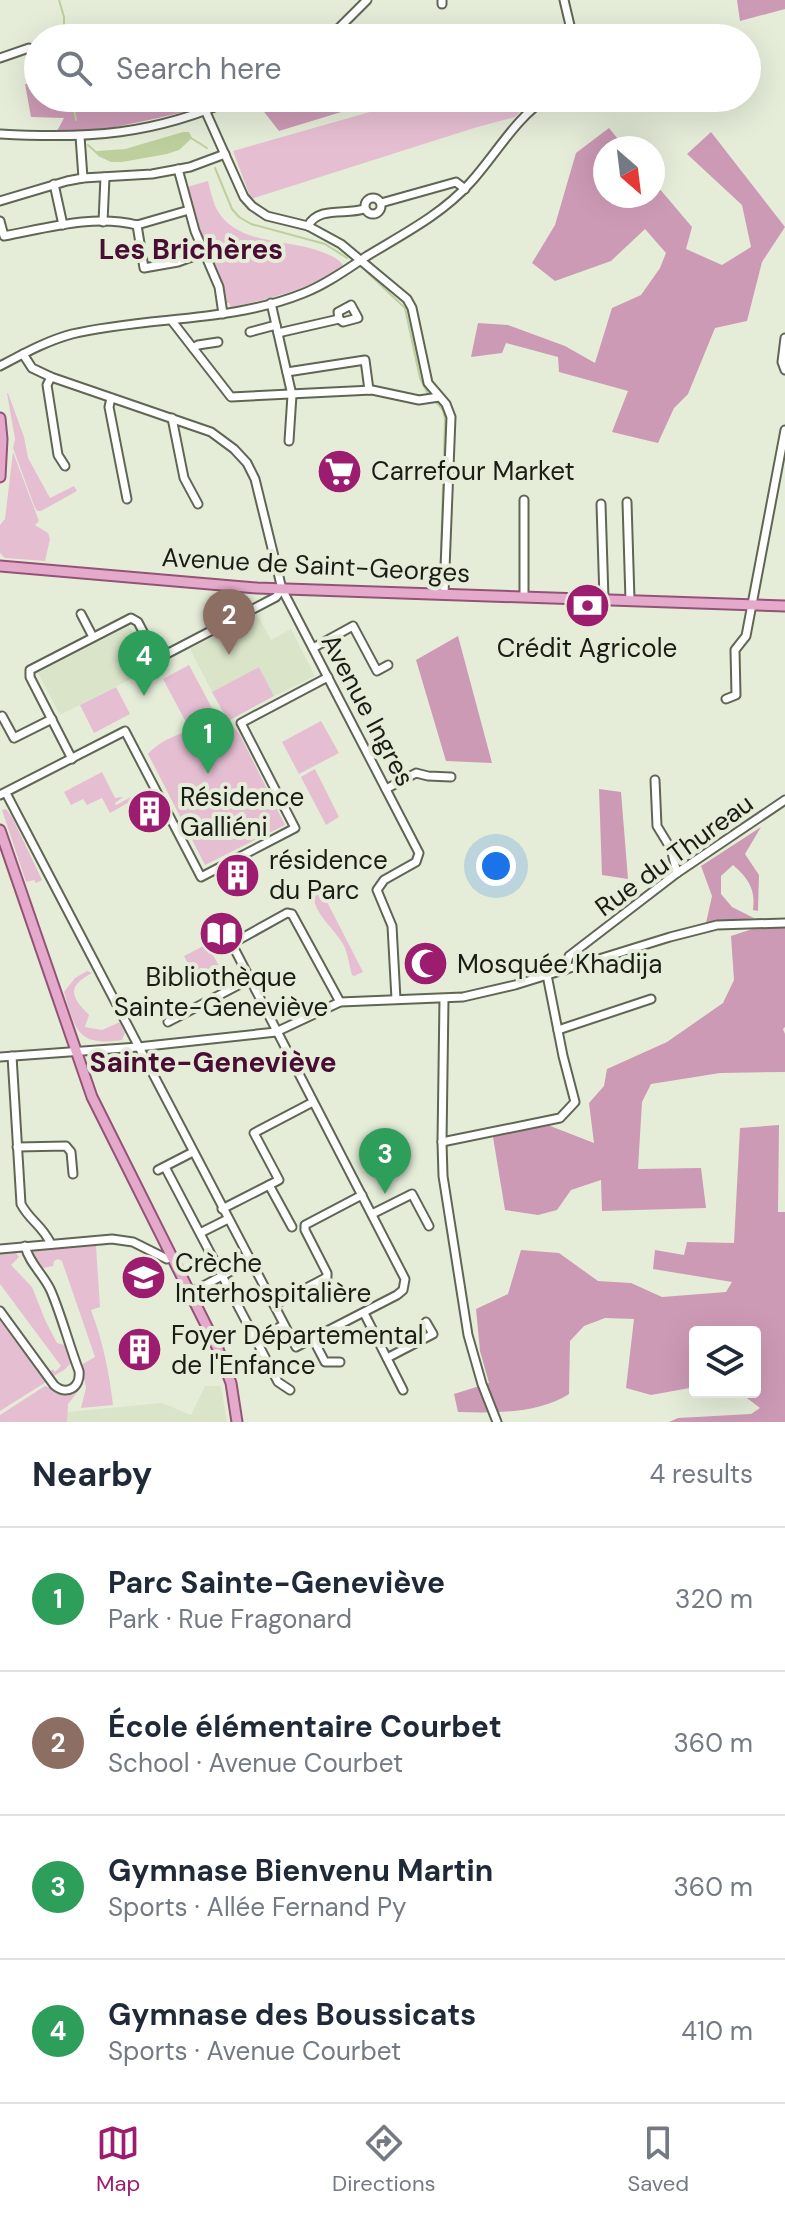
<!DOCTYPE html>
<meta charset="utf-8">
<style>
body{margin:0;font-family:"DM Sans",sans-serif;background:#f2f2f3;color:#1f2937}
.controls{position:absolute;right:24px;bottom:24px;display:grid;overflow:hidden;border-radius:8px;box-shadow:0 8px 32px #0002}
.controls button{width:72px;height:72px;display:grid;place-items:center;padding:0;border:0;border-bottom:2px solid #e0e1e3;background:#fff;color:#1f2937;font:40px sans-serif}
.compass{position:absolute;left:593px;top:136px;width:72px;height:72px;border-radius:50%;background:#fff;box-shadow:0 8px 32px #0002;rotate:152deg}
.you{position:absolute;left:496px;top:866px;width:28px;height:28px;margin:-20px;border:6px solid #fff;border-radius:50%;background:#1a73e8;box-shadow:0 0 0 12px #1a73e833}
.badge{display:grid;place-items:center;width:52px;height:52px;border-radius:50%;background:#9c1c70;color:#fff;font-size:26px;font-weight:700}
.pin{position:absolute;translate:-50% -66px;filter:drop-shadow(0 2px 4px #0008)}
.pin::after{content:'';position:absolute;top:42px;width:28px;height:24px;background:inherit;clip-path:polygon(0 0,100% 0,50% 100%)}
.list{margin:0;padding:0;list-style:none}
h2{display:flex;justify-content:space-between;align-items:center;height:104px;margin:0;padding:0 32px;font-size:34px}
h2 small{font-size:26px;font-weight:400;color:#747a83}
.list li{display:grid;grid-template-columns:52px 1fr auto;gap:24px;align-items:center;box-sizing:border-box;height:144px;padding:0 32px;border-top:2px solid #e0e1e3}
.list b{display:block;font-size:30px;white-space:nowrap}
.list p{margin:0;font-size:26px;white-space:nowrap;color:#747a83}
.list em{font-size:26px;font-style:normal;color:#747a83}
.icon{flex:none;width:44px;height:44px;fill:none;stroke:currentColor;stroke-width:2;stroke-linecap:round;stroke-linejoin:round}
.map{position:relative;flex:none;width:785px;height:1422px;overflow:hidden}
.search{position:absolute;background:#fff;box-shadow:0 8px 32px #0002;left:24px;right:24px;top:24px;height:88px;display:flex;align-items:center;gap:20px;box-sizing:border-box;padding:0 28px;border-radius:44px;color:#747a83;font-size:30px}
.sheet{height:680px;background:#fff}
nav{display:flex;justify-content:space-around;align-items:center;box-sizing:border-box;height:112px;border-top:2px solid #e0e1e3;background:#fff;font-size:22px;color:#747a83}
nav a{display:grid;justify-items:center;gap:4px}
nav .on{color:#9c1c70}
.map>svg:first-child{display:block}
.built{fill:#d9e4c8}
.green{fill:#e6bed2}
.forest{fill:#cd9ab5}
.water{fill:#bdcf9d}
.lines{fill:none;stroke-linecap:round;stroke-linejoin:round}
.stream{stroke:#bdcf9d;stroke-width:2}
.minor-casing{stroke:#5f6654;stroke-width:11}
.major-casing{stroke:#925476;stroke-width:13}
.minor{stroke:#fff;stroke-width:7}
.major{stroke:#e5aacb;stroke-width:9}
.labels{text-anchor:middle;dominant-baseline:central;stroke-width:8;stroke-linejoin:round;paint-order:stroke}
.poi-label{font-size:26px;fill:#1a1d16;stroke:#e5edd9;text-anchor:start}
.street-label{font-size:26px;fill:#1a1d16;stroke:#e5edd9}
.neighbourhood-label{font-size:28px;font-weight:bold;fill:#490d34;stroke:#e5edd9}
</style>
<div class="map">
<svg width="785" height="1422" viewBox="0 0 785 1422">
<rect width="100%" height="100%" fill="#e5edd9"/>
<g class="built">
<path d="M257 614 271 640 291 629 315 676 274 696 259 667 212 692 190 649Z"/>
<path d="M129 626 152 668 60 715 38 673Z"/>
<path d="M205 1386H221L227 1422H44L47 1414 162 1403 191 1415Z"/>
</g>
<g class="green">
<path d="M419 98H533L515 117 474 128 251 199 233 151Z"/>
<path d="M208 181C210 189 212 198 215 206 234 246 286 238 322 252 330 255 338 258 343 265 310 291 270 297 231 308L229 303H226L223 286 203 239 187 187Z"/>
<path d="M7 393H8L24 437 28 458 50 498 74 486 77 491 41 511H38L35 508 13 448 15 439Z"/>
<path d="M13 452 39 521 35 525 48 533 50 539 45 561 5 558 0 553V525L5 519Z"/>
<path d="M189 665 214 712 188 726 163 679Z"/>
<path d="M259 667 274 696 228 721 212 692Z"/>
<path d="M116 687 130 714 94 733 80 705Z"/>
<path d="M321 721 339 753 299 774 282 742Z"/>
<path d="M217 722 231 723 240 735 285 825 205 865 148 754C165 735 193 730 217 722Z"/>
<path d="M315 769 339 817 326 825 301 777Z"/>
<path d="M102 772 115 798 123 797 115 803 116 805 131 797 133 800 110 813 102 798 87 805 83 799 71 805 64 792Z"/>
<path d="M6 809 12 817 42 880 36 883 34 880 26 882 2 810Z"/>
<path d="M323 894 363 972 354 976 352 975C349 965 348 953 343 944 333 927 316 916 313 896Z"/>
<path d="M207 944 219 966 196 979 184 956Z"/>
<path d="M87 971 92 973C66 987 71 997 89 1015L85 1027 102 1030 120 1022 125 1033 122 1040C77 1047 75 1029 64 992L75 978Z"/>
<path d="M88 1243 96 1246 100 1307 91 1310C103 1342 109 1371 113 1405L81 1408 86 1388 81 1365 95 1357 62 1261 58 1259 54 1261 53 1266 43 1268 33 1256V1252L37 1249Z"/>
<path d="M0 1252 16 1253 19 1257 11 1265 32 1287 46 1322 57 1343 65 1345 71 1363 64 1370 52 1377 50 1372 53 1369 55 1372 61 1366 0 1284Z"/>
<path d="M0 1317 46 1382 0 1411Z"/>
<path d="M45 1386 68 1395 79 1390 68 1404 67 1422H0V1415Z"/>
</g>
<g class="forest">
<path d="M737 0H785V9L740 21Z"/>
<path d="M25 84H38V98H353L351 109 279 131 254 99 211 100 184 112 149 120 91 132 56 133 64 118 31 117Z"/>
<path d="M609 128 625 148H605V196H653V181L692 227 686 249 722 265 751 247 742 205 687 154 711 132 785 227 762 262 747 321 715 328 688 394 674 408 658 443 612 432 628 391 559 372 558 357 506 343 502 353 471 357 478 323 508 325 565 346 595 363 612 308 641 295 660 268 666 253 645 229 611 261 555 281 532 263 555 225 576 153Z"/>
<path d="M458 636 492 763 446 761 416 660Z"/>
<path d="M599 789 621 792 628 879 602 875Z"/>
<path d="M761 827 745 854 759 875 758 911 753 910C756 889 748 878 733 865L721 876V894L732 907 754 918 706 923 712 896 701 866Z"/>
<path d="M765 925H785V1027L783 1029 785 1034V1072L720 1073 651 1084 642 1102 638 1169 701 1168 706 1208 602 1211 601 1180 571 1190 557 1210 538 1215 505 1210 493 1137 545 1124 594 1143 589 1103 604 1086 607 1069 667 1042 723 1003 734 980 731 936Z"/>
<path d="M779 1125 778 1212H785V1422H669L678 1418 751 1414 760 1408 739 1392H755V1332H695V1387L651 1395 626 1388 634 1319 605 1318 584 1326 570 1341 569 1394C538 1414 493 1413 458 1412L454 1394 489 1383 480 1351 476 1309 508 1294 521 1250 559 1253 598 1281 631 1283 662 1297 726 1292 732 1282 653 1269 655 1250 684 1255 687 1242 734 1243 740 1128Z"/>
</g>
<path class="water" d="M183 132H189L192 138 179 150 167 154 122 162H111L98 156 97 151 125 149Z"/>
<g class="lines">
<g class="stream">
<path d="M59 0 64 17V28"/>
<path d="M72 98 76 120"/>
<path d="M191 138 207 148"/>
<path d="M88 145 98 154"/>
<path d="M215 168 232 209 239 217 251 224 325 244 347 258"/>
<path d="M367 272 405 308 420 378 428 394"/>
<path d="M436 402 443 410 445 419 440 583 437 585"/>
</g>
<defs>
<g id="minor">
<path d="M564 0 573 38"/>
<path d="M442 4V0"/>
<path d="M329 38 367 0"/>
<path d="M0 58 29 48"/>
<path d="M205 110 244 197 252 206 267 216 308 226 341 244 407 299 412 308 428 383 446 404 451 417 444 594"/>
<path d="M0 134C88 139 154 135 236 98"/>
<path d="M80 136 83 178"/>
<path d="M178 169 195 231 219 287 223 314"/>
<path d="M54 184 63 225"/>
<circle cx="373" cy="206" r="8"/>
<path d="M0 201 67 181 83 178 152 174 190 167 225 154"/>
<path d="M381 203 456 182 465 189"/>
<path d="M0 221 4 236C47 228 93 214 137 225"/>
<path d="M103 222 105 177"/>
<path d="M137 225 144 268 178 262 203 253"/>
<path d="M137 225 189 210"/>
<path d="M308 226C318 206 346 215 364 209"/>
<path d="M271 303 292 395 289 441"/>
<path d="M172 321 231 397 372 390 419 400 439 397"/>
<path d="M250 332 276 325"/>
<path d="M278 333 339 319 343 322 358 318 351 305 338 312 339 319"/>
<path d="M785 338 782 362 785 370"/>
<path d="M193 348 198 345 218 342"/>
<path d="M23 354 32 368 51 377 211 432 234 449 247 463 255 479 282 589 419 853 416 862 384 880 377 890 392 926 396 999"/>
<path d="M0 366C23 354 46 341 72 334 149 316 230 323 304 293 327 284 347 269 367 256 403 234 441 215 470 183 494 157 517 116 547 98"/>
<path d="M287 372 365 360 369 390"/>
<path d="M51 377 47 385 58 455 65 466"/>
<path d="M111 398 109 407 127 499"/>
<path d="M172 418 184 478 198 504"/>
<path d="M627 502 630 600"/>
<path d="M601 504 604 599"/>
<path d="M524 596V500"/>
<path d="M81 614 93 637"/>
<path d="M313 648 353 626 377 671 388 665"/>
<path d="M726 699 736 695 735 650 746 636 785 430"/>
<path d="M2 716 14 738 52 719"/>
<path d="M72 759 30 677V670L131 618 138 622 157 659 276 597 282 589"/>
<path d="M655 780 657 826 671 849 677 873"/>
<path d="M386 789 416 773 428 776 451 777"/>
<path d="M6 793 296 1347 397 1295 403 1290 405 1279 234 948 233 943 287 913 292 914 340 1002"/>
<path d="M0 795 125 731 201 877 295 828 241 723 328 677"/>
<path d="M565 970 569 956 677 873 785 800"/>
<path d="M444 999 442 1142 443 1176 468 1335 482 1384 497 1422"/>
<path d="M168 1022 250 979"/>
<path d="M558 1030 651 999"/>
<path d="M12 1056 21 1204C30 1221 42 1225 51 1244"/>
<path d="M0 1057 138 1047 276 1032 340 1002 463 997 515 985 670 937 717 925 785 923"/>
<path d="M442 1142 555 1119 560 1118 575 1102 563 1056 547 975"/>
<path d="M17 1147 66 1146 71 1152 73 1174"/>
<path d="M165 1167 278 1382 290 1390"/>
<path d="M158 1170 193 1152"/>
<path d="M269 1185 292 1227"/>
<path d="M222 1209 279 1180 254 1133 313 1102"/>
<path d="M372 1214 412 1194 429 1226"/>
<path d="M200 1233 228 1219"/>
<path d="M0 1249 112 1239 133 1242 167 1259 172 1257"/>
<path d="M190 1293 250 1261"/>
<path d="M274 1305 327 1277V1273L305 1230V1225L362 1195"/>
<path d="M0 1311 54 1385C66 1396 81 1388 79 1371 69 1345 62 1317 51 1291 44 1275 29 1263 25 1246"/>
<path d="M364 1313 403 1390"/>
<path d="M256 1339 284 1325"/>
<path d="M313 1339 325 1362H340"/>
<path d="M387 1358 433 1334 426 1322"/>
</g>
<g id="major">
<path d="M0 418 2 439 0 477"/>
<path d="M0 566 257 588 785 606"/>
<path d="M0 830 92 1097 218 1349 231 1383 237 1422"/>
</g>
</defs>
<use href="#minor" class="minor-casing"/>
<use href="#major" class="major-casing"/>
<use href="#minor" class="minor"/>
<use href="#major" class="major"/>
</g>
<defs>
<symbol id="supermarket-disc" viewBox="-11 -11 22 22"><circle r="9.5" fill="#9c1c70" stroke="#e5edd9"/><path d="M-6-5.5h2.5l.6 2H6L4.5 2H-2.5L-4.4-4H-6ZM-1.5 3.2a1.3 1.3 0 1 0 .1 0ZM3 3.2a1.3 1.3 0 1 0 .1 0Z" fill="#fff"/></symbol>
<symbol id="bank-disc" viewBox="-11 -11 22 22"><circle r="9.5" fill="#9c1c70" stroke="#e5edd9"/><path d="M-6-4H6V4H-6ZM0-2.3a2.3 2.3 0 1 0 0 4.6a2.3 2.3 0 1 0 0-4.6Z" fill="#fff"/></symbol>
<symbol id="building-disc" viewBox="-11 -11 22 22"><circle r="9.5" fill="#9c1c70" stroke="#e5edd9"/><path d="M-4-6H4V6H1V3H-1V6H-4ZM-2.5-4.3h1.7v1.8h-1.7ZM.8-4.3h1.7v1.8H.8ZM-2.5-1h1.7V.8h-1.7ZM.8-1h1.7V.8H.8Z" fill="#fff"/></symbol>
<symbol id="library-disc" viewBox="-11 -11 22 22"><circle r="9.5" fill="#9c1c70" stroke="#e5edd9"/><path d="M-6-4Q-3-5.5-.7-3.5V5Q-3 3-6 4ZM6-4Q3-5.5 .7-3.5V5Q3 3 6 4Z" fill="#fff"/></symbol>
<symbol id="mosque-disc" viewBox="-11 -11 22 22"><circle r="9.5" fill="#9c1c70" stroke="#e5edd9"/><path d="M3.5-4.9A6 6 0 1 0 3.5 4.9A5 5 0 1 1 3.5-4.9Z" fill="#fff"/></symbol>
<symbol id="school-disc" viewBox="-11 -11 22 22"><circle r="9.5" fill="#9c1c70" stroke="#e5edd9"/><path d="M0-5L7-2L0 1L-7-2ZM-4 1L0 2.5L4 1V4Q0 6-4 4Z" fill="#fff"/></symbol>
</defs>
<g fill-rule="evenodd">
<use href="#supermarket-disc" x="314" y="446" width="51" height="51"/>
<use href="#bank-disc" x="562" y="580" width="51" height="51"/>
<use href="#building-disc" x="124" y="786" width="51" height="51"/>
<use href="#building-disc" x="212" y="850" width="51" height="51"/>
<use href="#library-disc" x="196" y="908" width="51" height="51"/>
<use href="#mosque-disc" x="400" y="938" width="51" height="51"/>
<use href="#school-disc" x="118" y="1252" width="51" height="51"/>
<use href="#building-disc" x="114" y="1324" width="51" height="51"/>
</g>
<g class="labels">
<g class="poi-label">
<text x="371" y="471">Carrefour Market</text>
<text x="587" y="648" text-anchor="middle">Crédit Agricole</text>
<text x="180" y="797">Résidence<tspan x="180" dy="30">Galliéni</tspan></text>
<text x="269" y="860">résidence<tspan x="269" dy="30">du Parc</tspan></text>
<text x="457" y="964">Mosquée Khadija</text>
<text x="221" y="977" text-anchor="middle">Bibliothèque<tspan x="221" dy="30">Sainte-Geneviève</tspan></text>
<text x="175" y="1263">Crèche<tspan x="175" dy="30">Interhospitalière</tspan></text>
<text x="171" y="1335">Foyer Départemental<tspan x="171" dy="30">de l'Enfance</tspan></text>
</g>
<g class="street-label">
<text transform="translate(316 565) rotate(3)">Avenue de Saint-Georges</text>
<text transform="translate(368 710) rotate(62)">Avenue Ingres</text>
<text transform="translate(674 855) rotate(-36)">Rue du Thureau</text>
</g>
<g class="neighbourhood-label">
<text x="191" y="249">Les Brichères</text>
<text x="213" y="1062">Sainte-Geneviève</text>
</g>
</g>
</svg>
<div class="controls">
<button><svg class="icon" aria-label="layers" viewBox="0 0 24 24"><path d="M12 4l9 5-9 5-9-5zM3 14l9 5 9-5"/></svg></button>
</div>
<svg class="compass" viewBox="-18 -18 36 36"><path d="M0-13l5 13h-10z" fill="#e53935"/><path d="M0 13l5-13h-10z" fill="#747a83"/></svg>
<div class="you"></div>
<div class="pin badge" style="left:208px;top:774px;background:#2e9e5b">1</div>
<div class="pin badge" style="left:229px;top:655px;background:#8d6e63">2</div>
<div class="pin badge" style="left:385px;top:1194px;background:#2e9e5b">3</div>
<div class="pin badge" style="left:144px;top:696px;background:#2e9e5b">4</div>
<div class="search"><svg class="icon" aria-label="search" viewBox="0 0 24 24"><circle cx="10" cy="10" r="6"/><path d="M15 15l6 6"/></svg>Search here</div>
</div>
<section class="sheet">
<h2>Nearby<small>4 results</small></h2>
<ul class="list">
<li><span class="badge" style="background:#2e9e5b">1</span><div><b>Parc Sainte-Geneviève</b><p>Park · Rue Fragonard</p></div><em>320 m</em></li>
<li><span class="badge" style="background:#8d6e63">2</span><div><b>École élémentaire Courbet</b><p>School · Avenue Courbet</p></div><em>360 m</em></li>
<li><span class="badge" style="background:#2e9e5b">3</span><div><b>Gymnase Bienvenu Martin</b><p>Sports · Allée Fernand Py</p></div><em>360 m</em></li>
<li><span class="badge" style="background:#2e9e5b">4</span><div><b>Gymnase des Boussicats</b><p>Sports · Avenue Courbet</p></div><em>410 m</em></li>
</ul>
</section>
<nav>
<a class="on"><svg class="icon" aria-label="map" viewBox="0 0 24 24"><path d="M3 6l6-2 6 2 6-2v14l-6 2-6-2-6 2zM9 4v14M15 6v14"/></svg>Map</a>
<a><svg class="icon" aria-label="directions" viewBox="0 0 24 24"><path d="M12 3l9 9-9 9-9-9zM9 14v-3h6M13 9l2 2-2 2"/></svg>Directions</a>
<a><svg class="icon" aria-label="saved" viewBox="0 0 24 24"><path d="M7 4h10v16l-5-4-5 4z"/></svg>Saved</a>
</nav>
